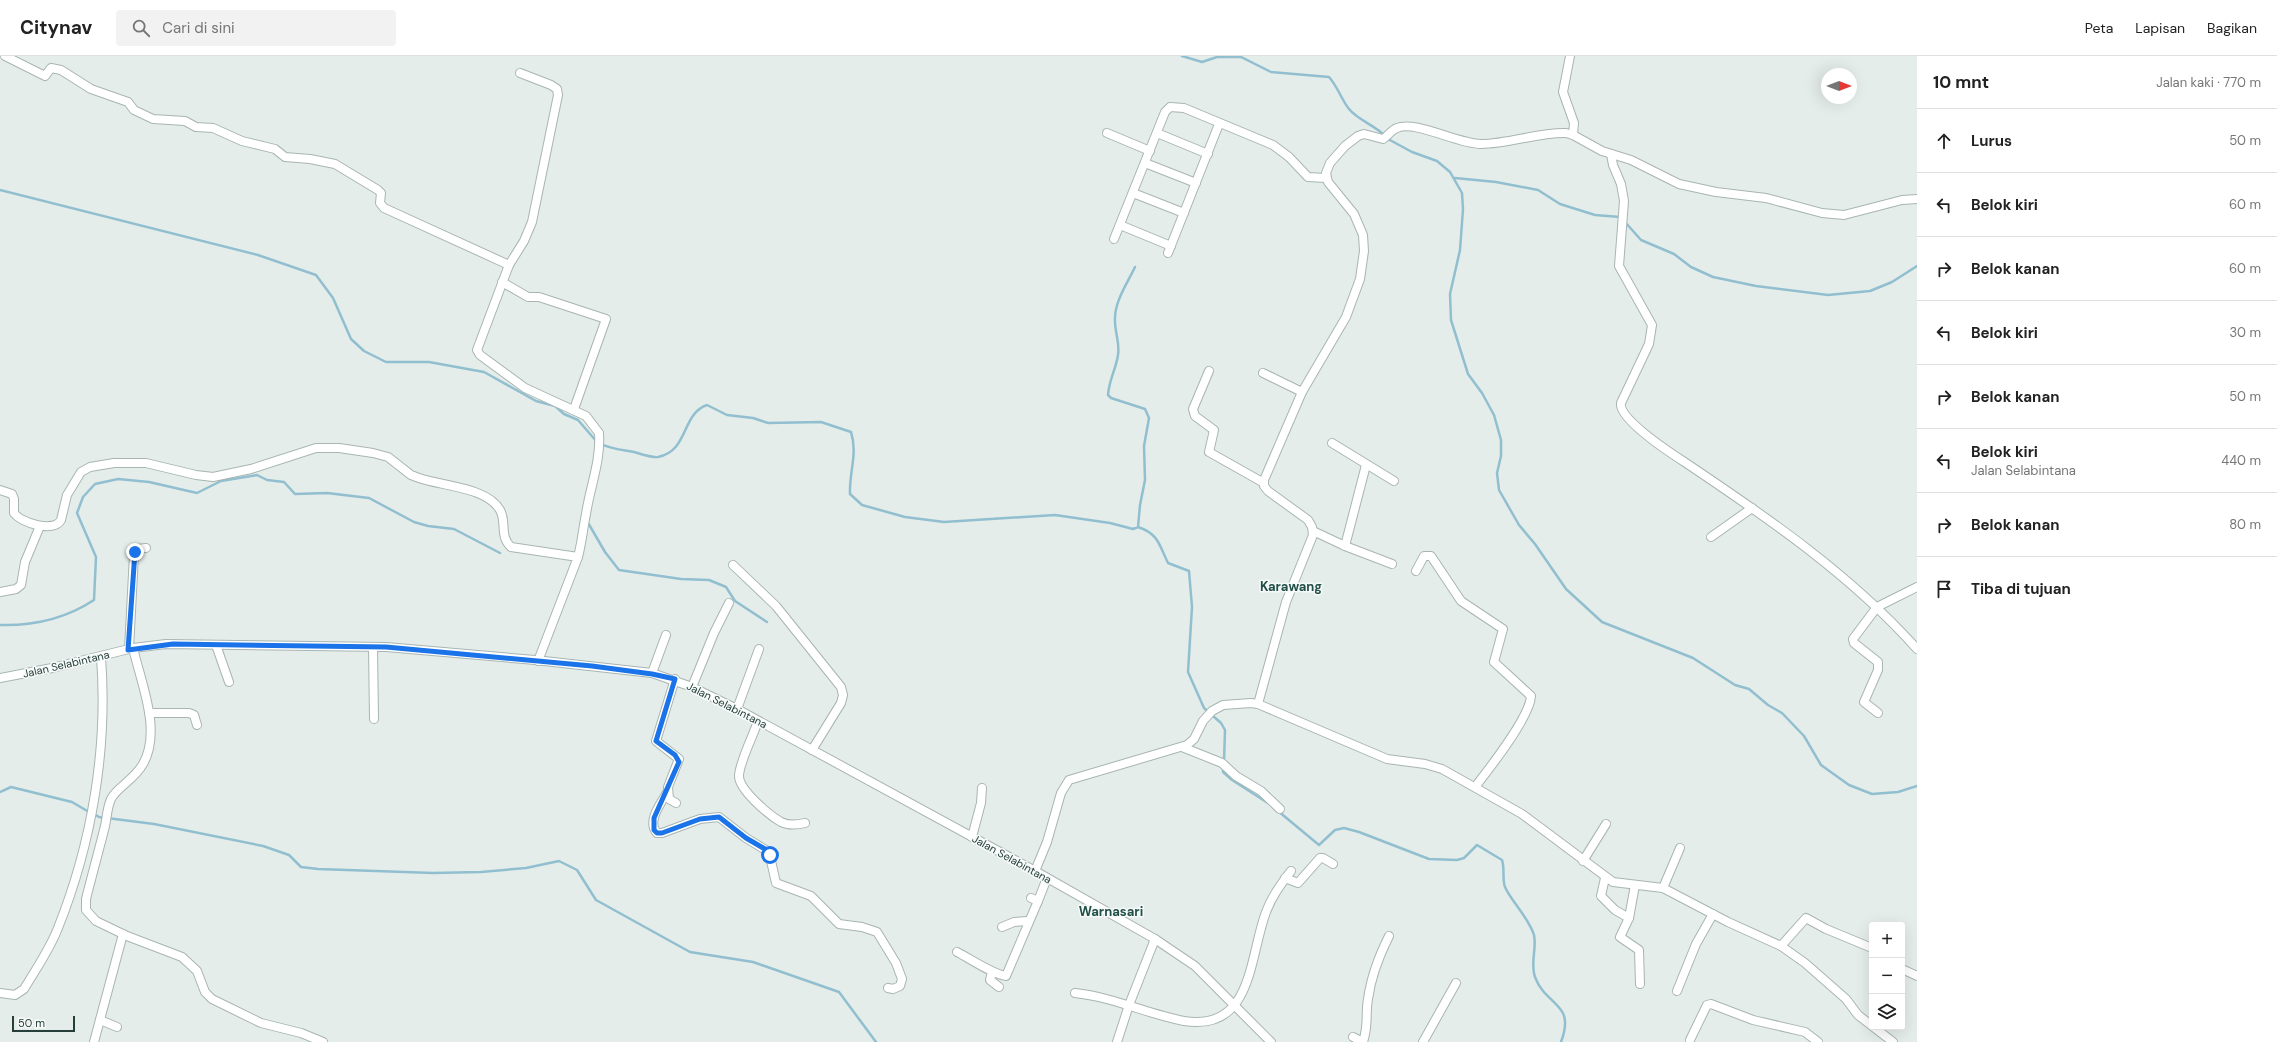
<!DOCTYPE html>
<html lang="id">
<meta charset="utf-8">
<style>
body{margin:0;font-family:"DM Sans",sans-serif;background:#f2f2f2;color:#222}
.controls{position:absolute;right:12px;bottom:12px;display:grid;overflow:hidden;border-radius:4px;box-shadow:0 4px 16px #0002}
.controls button{width:36px;height:36px;display:grid;place-items:center;padding:0;border:0;border-bottom:1px solid #e0e0e0;background:#fff;color:#222;font:20px sans-serif}
.compass{position:absolute;left:1821px;top:12px;width:36px;height:36px;border-radius:50%;background:#fff;box-shadow:0 4px 16px #0002;rotate:90deg}
.scale{position:absolute;left:12px;bottom:10px;width:63px;box-sizing:border-box;padding-left:4px;border:2px solid #253e3a;border-top:0;font-size:11px;line-height:14px;white-space:nowrap;color:#253e3a;-webkit-text-stroke:3px #f6faf8;paint-order:stroke}
.stop{position:absolute;width:12px;height:12px;margin:-9px;border:3px solid #1a73e8;border-radius:50%;background:#fff}
.stop.end{background:#1a73e8;border-color:#fff;box-shadow:0 1px 4px #0008}
.list{margin:0;padding:0;list-style:none}
h2{display:flex;justify-content:space-between;align-items:center;height:52px;margin:0;padding:0 16px;font-size:17px}
h2 small{font-size:13px;font-weight:400;color:#767676}
.list li{display:grid;grid-template-columns:26px 1fr auto;gap:12px;align-items:center;box-sizing:border-box;height:64px;padding:0 16px;border-top:1px solid #e0e0e0}
.list b{display:block;font-size:15px;white-space:nowrap}
.list p{margin:0;font-size:13px;white-space:nowrap;color:#767676}
.list em{font-size:13px;font-style:normal;color:#767676}
.icon{flex:none;width:22px;height:22px;fill:none;stroke:currentColor;stroke-width:2;stroke-linecap:round;stroke-linejoin:round}
.map{position:relative;flex:none;width:1917px;height:986px;overflow:hidden}
header{display:flex;align-items:center;gap:24px;box-sizing:border-box;height:56px;padding:0 20px;background:#fff;border-bottom:1px solid #e0e0e0}
header strong{font-size:19px}
nav{display:flex;gap:22px;margin-inline-start:auto;font-size:14px}
.search{width:280px;height:36px;background:#f2f2f2;display:flex;align-items:center;gap:10px;box-sizing:border-box;padding:0 14px;border-radius:4px;color:#767676;font-size:15px}
main{display:flex}
aside{flex:1;background:#fff}
.map>svg:first-child{display:block}
.lines{fill:none;stroke-linecap:round;stroke-linejoin:round}
.stream{stroke:#91bfcf;stroke-width:2.5}
.minor-casing{stroke:#a8b5b2;stroke-width:10}
.minor{stroke:#fff;stroke-width:8}
.route{stroke:#1a73e8;stroke-width:5}
.labels{text-anchor:middle;dominant-baseline:central;stroke-width:3;stroke-linejoin:round;paint-order:stroke}
.street-label{font-size:11px;fill:#253e3a;stroke:#f6faf8}
.quarter-label{font-size:13px;font-weight:bold;fill:#225049;stroke:#f6faf8}
</style>
<header>
<strong>Citynav</strong>
<div class="search"><svg class="icon" aria-label="search" viewBox="0 0 24 24"><circle cx="10" cy="10" r="6"/><path d="M15 15l6 6"/></svg>Cari di sini</div>
<nav><a>Peta</a><a>Lapisan</a><a>Bagikan</a></nav>
</header>
<main>
<div class="map">
<svg width="1917" height="986" viewBox="0 0 1917 986">
<rect width="100%" height="100%" fill="#e5edea"/>
<g class="lines">
<g class="stream">
<path d="M1182 0 1202 6 1217 1H1241L1271 16 1329 21C1338 31 1341 43 1349 53 1358 64 1374 69 1384 79"/>
<path d="M1388 83 1412 96 1437 105 1450 116 1462 137 1463 153 1460 194 1450 238 1451 264 1468 318 1482 337 1494 359 1501 384V400L1497 417 1499 434 1519 469 1535 488 1566 533 1602 566 1693 602 1735 629 1749 633 1768 649 1782 657 1804 680 1821 709 1849 729 1872 738 1898 736 1917 730"/>
<path d="M1455 122 1496 126 1538 134 1560 148 1595 159 1620 161"/>
<path d="M0 134 258 199 316 219 333 242 351 283 364 295 386 306H429L484 316 536 345 555 350 564 358 578 364 597 386"/>
<path d="M1625 166 1641 184 1674 198 1691 211 1713 221 1756 230 1828 239 1870 235 1892 226 1917 210"/>
<path d="M601 388C611 393 623 394 634 396 641 398 652 402 658 401 689 395 681 358 707 349L727 359 753 362 768 367 821 366 851 376C858 398 849 416 850 438L862 449 905 461 944 466 1055 459 1110 467 1133 473 1138 471 1140 449 1145 424 1144 390 1149 362 1145 353 1111 342 1108 339C1109 324 1116 313 1118 299 1120 287 1115 277 1115 265 1114 246 1127 228 1135 211"/>
<path d="M587 465 605 496 619 514 681 523 709 524 726 531 735 545 767 566"/>
<path d="M1138 471C1159 478 1159 489 1168 507L1189 515 1192 551 1188 616 1204 652 1221 667 1225 674 1224 706"/>
<path d="M0 569C35 570 65 563 94 544L96 501 77 457 83 441 95 428 118 423 149 426 197 437 221 425 257 419 267 424 284 426 295 438 327 437 369 442 414 466 428 470 454 473 500 497"/>
<path d="M1223 711V716L1232 724 1271 749"/>
<path d="M0 736 11 731 72 746 89 756"/>
<path d="M1278 755 1319 789 1335 774 1344 772 1359 776 1429 803 1457 804 1464 802 1477 789 1502 804C1505 813 1502 824 1505 831 1511 845 1529 862 1534 879 1537 892 1530 907 1535 921 1546 951 1576 946 1561 986"/>
<path d="M94 758 99 761 154 768 263 790 289 799 301 811 318 813 433 817 481 816 526 812 559 805 577 814 596 844 690 896 753 906 839 936 876 986"/>
</g>
<defs>
<g id="minor">
<path d="M5 0 45 20 51 12 61 14 91 33 128 46 134 54 153 63 185 65 196 71 213 72 242 85 275 93 285 101 310 103 335 108 378 134 381 137 380 147 384 152 509 209 477 294 480 299 525 332 586 360 599 377C601 405 590 431 586 458 583 472 582 486 578 501"/>
<path d="M1570 0 1563 36 1574 67 1573 79"/>
<path d="M1107 77 1150 95"/>
<path d="M1157 77 1208 98"/>
<path d="M1611 98 1613 109 1621 128 1624 145 1619 210 1652 269 1649 288 1621 347C1618 363 1672 398 1686 407 1768 462 1851 519 1917 593"/>
<path d="M1145 107 1196 127"/>
<path d="M1133 137 1184 157"/>
<path d="M1120 169 1171 190"/>
<path d="M1114 183 1165 56 1170 51 1184 52 1273 89 1289 101 1308 121 1326 122"/>
<path d="M1168 197 1219 68"/>
<path d="M509 209 524 185 532 166 558 39 557 33 551 29 520 17"/>
<path d="M502 226 528 241H539L606 263 574 353"/>
<path d="M1209 315 1193 353 1195 360 1214 374 1209 396 1264 427"/>
<path d="M1263 317 1302 336"/>
<path d="M1332 387 1394 425"/>
<path d="M0 434 12 438 14 443V457C21 467 54 477 61 464L67 439 81 416 90 411 114 407H146L196 419 213 421 251 413 316 392H339L373 397 388 401 411 419 419 422C441 430 487 431 500 454 507 466 499 480 511 491L578 501 538 605"/>
<path d="M1313 475 1345 490 1392 508"/>
<path d="M1711 481 1752 452"/>
<path d="M1345 490 1366 409"/>
<path d="M733 509 776 550 841 631 843 639 841 647 812 694"/>
<path d="M1416 515 1424 500H1431L1461 545 1503 573 1494 606 1531 640C1530 661 1489 713 1475 731"/>
<path d="M0 536 16 533 21 529 25 506 40 470"/>
<path d="M216 589 229 626"/>
<path d="M373 591 374 663"/>
<path d="M133 592C141 627 162 675 143 708 134 724 117 731 111 743 107 752 107 761 105 770 99 794 92 819 86 843V854L96 865 127 880 182 901 197 915 205 936 212 943 261 967 301 977 323 986"/>
<path d="M129 593 134 499 137 493 146 492"/>
<path d="M652 617 666 579"/>
<path d="M0 622 52 612 133 592 166 588 386 591 535 604 652 617 692 631 737 653 1035 815 1155 883 1195 910 1271 986"/>
<path d="M675 623 656 685 679 703 668 731 669 743 676 747"/>
<path d="M692 631 714 577 729 547"/>
<path d="M1258 648 1286 546 1313 479 1312 471 1308 464 1268 435 1264 430V424L1302 336 1346 261 1360 223 1364 195 1363 179 1354 158 1328 126 1326 117 1330 107 1345 90 1358 80 1364 78 1383 83C1388 80 1391 74 1397 72 1415 64 1458 88 1481 88 1509 88 1539 76 1566 77L1573 79 1602 95 1631 104 1679 128 1716 136 1766 142 1822 157 1844 159 1902 144 1917 143"/>
<path d="M737 653 759 593"/>
<path d="M149 657H189L194 659 197 669"/>
<path d="M1878 657 1864 646 1878 614V606L1854 587 1853 583 1877 551 1917 531"/>
<path d="M758 665C754 678 739 707 739 720 739 734 769 759 781 766 789 770 797 769 805 767"/>
<path d="M1182 691 1222 707 1236 720 1261 735 1280 753"/>
<path d="M668 735C662 746 646 765 657 777H662L700 763 719 761 746 782 769 796 776 827 811 840 839 868 862 871 877 876 896 907 902 923 900 930 893 933 888 932"/>
<path d="M972 781 981 747 982 732"/>
<path d="M1583 805 1606 768"/>
<path d="M1035 815 1047 786 1061 737 1069 724 1187 689 1194 683 1203 665 1212 655 1223 649 1251 647 1258 648 1387 703 1425 708 1442 713 1522 758 1613 826 1663 832 1728 866 1781 890 1805 907 1846 943 1858 959 1893 986"/>
<path d="M1285 822 1298 827 1320 802H1323L1333 808"/>
<path d="M1605 822 1601 840 1615 854 1629 862 1620 881 1639 894 1640 928"/>
<path d="M1663 832 1680 792"/>
<path d="M1031 842 1038 845 1047 822"/>
<path d="M1629 862 1635 829"/>
<path d="M1002 871 1014 866 1028 865"/>
<path d="M1781 890 1806 862 1826 873 1872 892"/>
<path d="M957 896C969 902 994 919 1006 920L1038 845"/>
<path d="M1902 913 1917 920"/>
<path d="M992 916 990 924 999 931"/>
<path d="M1677 935 1696 888 1713 858"/>
<path d="M0 937 15 939 24 933C36 913 50 893 58 872 92 787 108 692 101 601"/>
<path d="M1075 937C1113 941 1147 958 1184 965 1253 976 1249 901 1266 856 1272 840 1281 828 1291 815"/>
<path d="M100 964 117 971"/>
<path d="M1353 981 1363 986"/>
<path d="M1690 984 1707 949 1711 948 1753 964 1805 976 1818 986"/>
<path d="M94 986 123 878"/>
<path d="M1117 986 1129 949 1155 883"/>
<path d="M1363 986C1369 967 1365 960 1368 943 1371 921 1379 900 1389 880"/>
<path d="M1423 986 1456 927"/>
</g>
</defs>
<use href="#minor" class="minor-casing"/>
<use href="#minor" class="minor"/>
</g>
<g class="lines">
<path class="route" d="M135 496 128 594 173 588 386 591 592 610 652 618 675 623 656 685 675 699 679 706 654 762V774L657 777H662L700 763 719 761 746 782 765 793 770 799"/>
</g>
<g class="labels">
<g class="street-label">
<text transform="translate(66 608) rotate(-13)">Jalan Selabintana</text>
<text transform="translate(727 649) rotate(27)">Jalan Selabintana</text>
<text transform="translate(1012 803) rotate(29)">Jalan Selabintana</text>
</g>
<g class="quarter-label">
<text x="1291" y="530">Karawang</text>
<text x="1111" y="855">Warnasari</text>
</g>
</g>
</svg>
<div class="controls">
<button>+</button>
<button>−</button>
<button><svg class="icon" aria-label="layers" viewBox="0 0 24 24"><path d="M12 4l9 5-9 5-9-5zM3 14l9 5 9-5"/></svg></button>
</div>
<svg class="compass" viewBox="-18 -18 36 36"><path d="M0-13l5 13h-10z" fill="#e53935"/><path d="M0 13l5-13h-10z" fill="#767676"/></svg>
<div class="scale">50 m</div>
<div class="stop" style="left:770px;top:799px"></div>
<div class="stop end" style="left:135px;top:496px"></div>
</div>
<aside>
<h2>10 mnt<small>Jalan kaki · 770 m</small></h2>
<ul class="list">
<li><svg class="icon" aria-label="ahead" viewBox="0 0 24 24"><path d="M12 20V5M6 11l6-6 6 6"/></svg><div><b>Lurus</b></div><em>50 m</em></li>
<li><svg class="icon" aria-label="left" viewBox="0 0 24 24"><path d="M17 20v-9H6M10 6l-5 5 5 5"/></svg><div><b>Belok kiri</b></div><em>60 m</em></li>
<li><svg class="icon" aria-label="right" viewBox="0 0 24 24"><path d="M7 20v-9h11M14 6l5 5-5 5"/></svg><div><b>Belok kanan</b></div><em>60 m</em></li>
<li><svg class="icon" aria-label="left" viewBox="0 0 24 24"><path d="M17 20v-9H6M10 6l-5 5 5 5"/></svg><div><b>Belok kiri</b></div><em>30 m</em></li>
<li><svg class="icon" aria-label="right" viewBox="0 0 24 24"><path d="M7 20v-9h11M14 6l5 5-5 5"/></svg><div><b>Belok kanan</b></div><em>50 m</em></li>
<li><svg class="icon" aria-label="left" viewBox="0 0 24 24"><path d="M17 20v-9H6M10 6l-5 5 5 5"/></svg><div><b>Belok kiri</b><p>Jalan Selabintana</p></div><em>440 m</em></li>
<li><svg class="icon" aria-label="right" viewBox="0 0 24 24"><path d="M7 20v-9h11M14 6l5 5-5 5"/></svg><div><b>Belok kanan</b></div><em>80 m</em></li>
<li><svg class="icon" aria-label="arrive" viewBox="0 0 24 24"><path d="M6 21V4h12l-3 4 3 4H6"/></svg><div><b>Tiba di tujuan</b></div></li>
</ul>
</aside>
</main>
